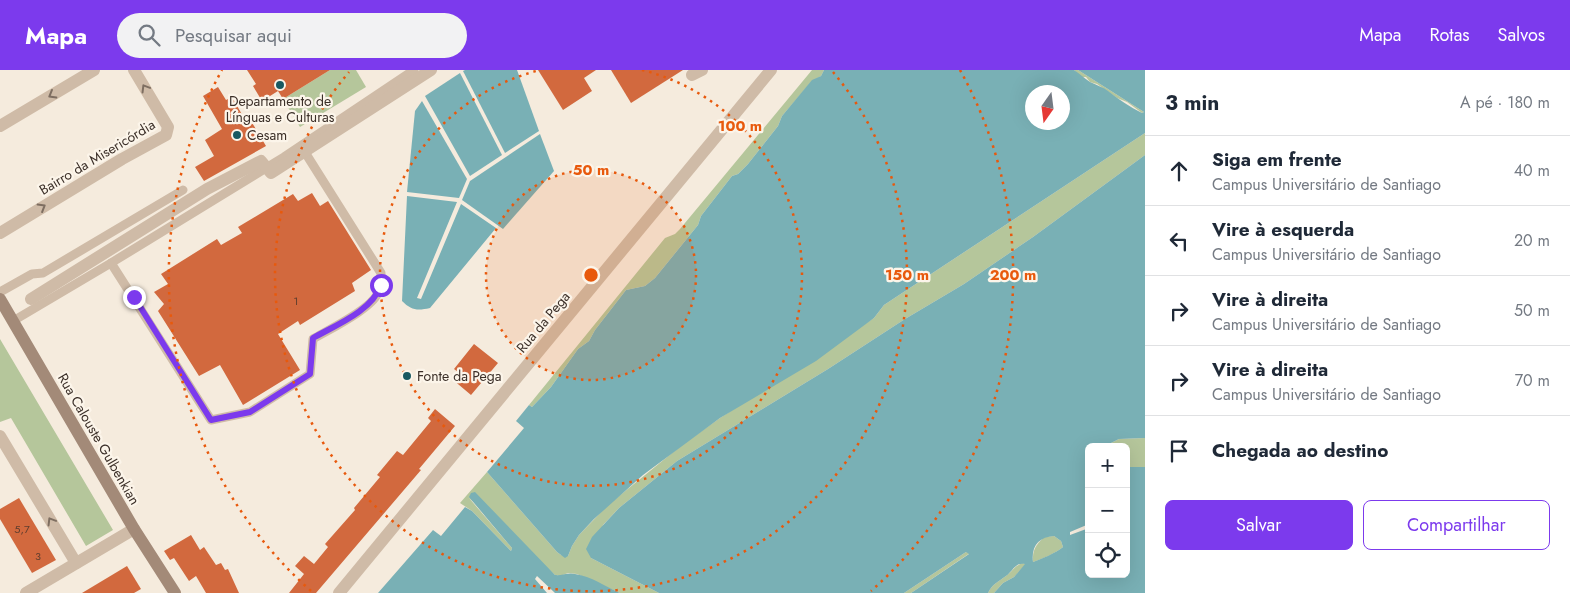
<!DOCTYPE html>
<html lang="pt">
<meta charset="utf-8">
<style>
body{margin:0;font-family:Jost,sans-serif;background:#f2f2f3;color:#1f2937}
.controls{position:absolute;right:15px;bottom:15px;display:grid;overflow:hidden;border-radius:8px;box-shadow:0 5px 20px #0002}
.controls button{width:45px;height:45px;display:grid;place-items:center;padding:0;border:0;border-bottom:1px solid #e0e1e3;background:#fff;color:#1f2937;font:25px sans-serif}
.compass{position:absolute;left:1025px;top:15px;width:45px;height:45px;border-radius:50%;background:#fff;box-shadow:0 5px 20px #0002;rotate:194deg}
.stop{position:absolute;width:15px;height:15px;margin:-11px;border:4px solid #7c3aed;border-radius:50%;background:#fff}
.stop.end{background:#7c3aed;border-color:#fff;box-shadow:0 1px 5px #0008}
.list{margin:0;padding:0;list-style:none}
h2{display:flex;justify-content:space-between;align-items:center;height:65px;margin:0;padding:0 20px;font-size:21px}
h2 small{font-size:16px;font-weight:400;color:#747a83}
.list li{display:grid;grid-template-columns:32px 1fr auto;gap:15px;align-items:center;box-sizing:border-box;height:70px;padding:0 20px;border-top:1px solid #e0e1e3}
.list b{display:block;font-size:19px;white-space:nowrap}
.list p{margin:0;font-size:16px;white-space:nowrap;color:#747a83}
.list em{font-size:16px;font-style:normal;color:#747a83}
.actions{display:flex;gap:10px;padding:15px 20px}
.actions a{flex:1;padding:11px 0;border:1px solid #7c3aed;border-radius:8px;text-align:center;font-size:18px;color:#7c3aed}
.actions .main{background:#7c3aed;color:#fff}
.icon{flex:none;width:28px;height:28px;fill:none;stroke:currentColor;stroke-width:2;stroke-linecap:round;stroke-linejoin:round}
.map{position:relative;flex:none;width:1145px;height:523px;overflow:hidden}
header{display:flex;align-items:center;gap:30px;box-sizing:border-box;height:70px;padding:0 25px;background:#7c3aed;color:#fff}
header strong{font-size:24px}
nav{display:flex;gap:28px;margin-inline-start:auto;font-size:18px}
.search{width:350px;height:45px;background:#f2f2f3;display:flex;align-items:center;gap:12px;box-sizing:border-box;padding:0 18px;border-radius:28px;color:#747a83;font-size:19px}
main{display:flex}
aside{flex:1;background:#fff}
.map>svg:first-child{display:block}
.green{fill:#b5c69b}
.water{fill:#79b0b5;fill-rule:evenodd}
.building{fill:#d2693e}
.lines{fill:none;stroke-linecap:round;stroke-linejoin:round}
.lane{stroke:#cfbba7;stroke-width:9}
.street{stroke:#cfbba7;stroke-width:12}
.secondary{stroke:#a38a78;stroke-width:12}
.oneway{stroke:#7e6e61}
.route{stroke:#7c3aed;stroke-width:6}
.ring{fill:none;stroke:#e8590c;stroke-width:2.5;stroke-dasharray:2.5 5}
.poi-dot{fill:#195961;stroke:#fcf5ea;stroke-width:2}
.labels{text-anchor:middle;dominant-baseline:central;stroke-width:4.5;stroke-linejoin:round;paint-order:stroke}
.number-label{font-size:11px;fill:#613e2e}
.poi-label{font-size:14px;fill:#3b2f28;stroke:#fcf5ea;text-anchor:start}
.street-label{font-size:14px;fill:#3b2f28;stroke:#fcf5ea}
.centre{fill:#e8590c;stroke:#fcf5ea;stroke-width:2.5}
.ring-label{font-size:15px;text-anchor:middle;font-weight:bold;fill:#e8590c;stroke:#fcf5ea;stroke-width:4.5;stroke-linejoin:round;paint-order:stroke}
</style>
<header>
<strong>Mapa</strong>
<div class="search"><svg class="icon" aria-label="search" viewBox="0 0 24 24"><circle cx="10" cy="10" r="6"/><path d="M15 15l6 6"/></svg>Pesquisar aqui</div>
<nav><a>Mapa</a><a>Rotas</a><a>Salvos</a></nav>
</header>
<main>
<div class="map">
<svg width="1145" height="523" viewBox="0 0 1145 523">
<rect width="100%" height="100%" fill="#f5ebdd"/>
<g class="green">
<path d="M330 0H356L366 17 300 57 283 29Z"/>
<path d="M812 0H824L821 6 812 11 782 46 778 56 748 94 738 104 732 106 701 146 698 155 655 208 645 216 626 220 595 260 589 271 578 279 551 317 532 337 529 335 665 168 675 164 680 159Z"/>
<path d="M1074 0H1078L1144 42 1142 43 1127 32 1117 28 1097 14 1090 12 1086 7H1081Z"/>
<path d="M1145 63V85L1033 167 964 214 905 249 828 299 677 391 619 438 603 455 591 488 659 523H620L577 504 568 503 560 506 555 505 469 428 512 478 511 481 472 441 460 433 487 402 557 482 561 485 568 486 572 476 579 465 608 435 682 375 720 348 874 248 884 235Z"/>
<path d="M0 269 113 460 86 476 11 348 0 352Z"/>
<path d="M1145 368V397H1126V377H1103L1119 369Z"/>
<path d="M1054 466 1061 471 1063 477C1056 483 1042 489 1033 492 1032 480 1036 475 1044 467Z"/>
<path d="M966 482 970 483 911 523H904Z"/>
<path d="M1022 493 1026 494 1014 507 1003 513 994 523H988C992 514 998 512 1006 506 1013 501 1012 498 1022 493Z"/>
</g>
<g class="water">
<path d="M465 0H517L539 61 505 83 463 1Z"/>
<path d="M824 0H1074C1080 4 1084 8 1090 12 1096 15 1103 17 1108 21 1118 29 1130 37 1142 43L1144 42 1078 0H1145V63L884 235 874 248 816 291 720 348 643 405 594 449 579 465 572 476 568 486 565 488 557 482 487 402 524 358 516 351 529 335 532 337 551 317 578 279 589 271 595 260 626 220 645 216 655 208 698 155 701 146 732 106 738 104 748 94 778 56 782 46 812 10 821 6ZM1032 22H1062V52H1032Z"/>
<path d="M460 3 502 85 470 106 425 26Z"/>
<path d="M422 31 467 109 459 128 407 122 415 41Z"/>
<path d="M540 64 554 101 503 159 462 130 470 111Z"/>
<path d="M1145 85V368L1119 369 1103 377H1089V454L1070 462V465L1089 458V504H1126V397H1145V523H994L1003 513 1014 507 1025 494C1015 492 1013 501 1006 506 998 512 992 514 988 523H911L969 484 966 482 904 523H659L591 488 586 479 592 467 619 438 677 391 828 299 905 249 964 214 1033 167ZM1054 466 1061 471 1063 477C1056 483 1041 489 1033 492 1031 476 1039 467 1054 466Z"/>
<path d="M407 126 457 132 417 228 421 229 461 134 496 158 430 238C417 241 411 240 402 231Z"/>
<path d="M475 422 555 505C562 506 568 502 575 504 591 506 606 517 620 523H555L537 506 535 509 547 523H378L433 460 441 466 465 437 472 441 511 481 512 478 469 427 471 423Z"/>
</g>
<g class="building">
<path d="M247 0H330L283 29 278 21 262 31 253 16 256 14Z"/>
<path d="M538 0H596L584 8 592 21 563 40Z"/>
<path d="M611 0H683L631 33Z"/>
<path d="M218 17 226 30 232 27 244 48 248 46 266 76 204 111 195 97 214 86 205 70 222 59 203 26Z"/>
<path d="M312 123 320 136 328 131 371 200 352 213 355 221 300 255 298 251 278 264 300 300 243 335 220 295 199 306 158 241 164 234 154 222 168 214 161 204 217 169 221 175 242 163 238 157 293 124 298 131Z"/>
<path d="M474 274 498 293 471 325 452 309 458 302 454 299Z"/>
<path d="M435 339 455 356 419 399 421 400 316 523H289L304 504 295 496 304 486 314 494 328 477 325 474 355 440 354 438 380 407 377 405 397 381 403 385 431 351 428 348Z"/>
<path d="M19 428 56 490 32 503 0 449V439Z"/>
<path d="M191 465 200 480 204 477 216 495 221 493 225 500 228 499 239 523H206L196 506 189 511 174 488 170 490 164 481Z"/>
<path d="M127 496 141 519 134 523H82Z"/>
</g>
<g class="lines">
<g class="lane">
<path d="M111 193 211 350 250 342 310 304 313 269C330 259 371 239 378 223 381 217 381 210 381 203L301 76"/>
<path d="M0 222 32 204 43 203 183 120"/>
<path d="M13 251 111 193 284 87 414 0"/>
</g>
<g class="street">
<path d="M692 5 702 0"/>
<path d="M0 56 94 0"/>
<path d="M0 163 122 89 166 65 168 57 134 0"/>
<path d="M31 229 207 119 261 91 271 103 431 0"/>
<path d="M0 366 76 493"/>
<path d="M26 523 134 459"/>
<path d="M339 523 771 0"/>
</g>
<path class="secondary" d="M0 229 134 459 175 523"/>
</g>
<defs><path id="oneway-chevron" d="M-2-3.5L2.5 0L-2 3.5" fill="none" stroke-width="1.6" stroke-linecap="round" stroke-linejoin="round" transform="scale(1.25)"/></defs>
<g class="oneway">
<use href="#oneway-chevron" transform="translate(145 18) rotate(-121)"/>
<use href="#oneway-chevron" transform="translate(52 25) rotate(150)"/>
<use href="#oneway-chevron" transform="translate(42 137) rotate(-31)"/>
<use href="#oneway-chevron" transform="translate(51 451) rotate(-121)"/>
</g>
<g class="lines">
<path class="route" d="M134 227 211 350 250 342 310 304 313 268C336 255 372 241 381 215"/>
</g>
<circle cx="591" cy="205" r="105" fill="#e8590c" fill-opacity=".12"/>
<g class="ring">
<circle cx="591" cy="205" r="105"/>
<path d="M642 0A211 211 0 1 1 540 0"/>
<path d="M833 2A316 316 0 1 1 349 2"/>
<path d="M311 521A422 422 0 0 1 222 0M960 0A422 422 0 0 1 871 521"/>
</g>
<g class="poi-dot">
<circle cx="280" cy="15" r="5"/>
<circle cx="237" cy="65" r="5"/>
<circle cx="407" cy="306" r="5"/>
</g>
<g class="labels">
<g class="number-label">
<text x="296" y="231">1</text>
<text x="22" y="459">5,7</text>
<text x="38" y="486">3</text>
</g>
<g class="poi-label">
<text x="280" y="31" text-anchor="middle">Departamento de<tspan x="280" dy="16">Línguas e Culturas</tspan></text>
<text x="247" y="65">Cesam</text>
<text x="417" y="306">Fonte da Pega</text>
</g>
<g class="street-label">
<text transform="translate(97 87) rotate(-31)">Bairro da Misericórdia</text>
<text transform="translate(543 252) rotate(-50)">Rua da Pega</text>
<text transform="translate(99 369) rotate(60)">Rua Calouste Gulbenkian</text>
</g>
</g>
<circle cx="591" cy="205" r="8" class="centre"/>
<g class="ring-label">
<text x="740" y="61">100 m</text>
<text x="591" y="105">50 m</text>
<text x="907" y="210">150 m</text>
<text x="1013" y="210">200 m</text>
</g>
</svg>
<div class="controls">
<button>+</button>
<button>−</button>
<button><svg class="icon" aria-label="locate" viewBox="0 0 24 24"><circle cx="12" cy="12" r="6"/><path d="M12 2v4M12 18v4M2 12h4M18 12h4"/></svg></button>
</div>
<svg class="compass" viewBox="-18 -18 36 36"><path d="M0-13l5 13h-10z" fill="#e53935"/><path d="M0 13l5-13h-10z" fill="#747a83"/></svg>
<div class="stop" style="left:381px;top:215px"></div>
<div class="stop end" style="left:134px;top:227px"></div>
</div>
<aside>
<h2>3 min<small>A pé · 180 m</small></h2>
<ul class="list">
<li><svg class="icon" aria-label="ahead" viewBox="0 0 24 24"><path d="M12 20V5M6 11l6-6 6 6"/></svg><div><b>Siga em frente</b><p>Campus Universitário de Santiago</p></div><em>40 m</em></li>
<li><svg class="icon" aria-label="left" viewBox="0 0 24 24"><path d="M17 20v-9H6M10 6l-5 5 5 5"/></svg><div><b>Vire à esquerda</b><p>Campus Universitário de Santiago</p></div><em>20 m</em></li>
<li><svg class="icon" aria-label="right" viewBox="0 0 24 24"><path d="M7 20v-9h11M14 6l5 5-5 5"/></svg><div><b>Vire à direita</b><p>Campus Universitário de Santiago</p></div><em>50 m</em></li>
<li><svg class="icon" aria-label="right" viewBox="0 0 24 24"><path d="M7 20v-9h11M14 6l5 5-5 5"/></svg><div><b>Vire à direita</b><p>Campus Universitário de Santiago</p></div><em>70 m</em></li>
<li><svg class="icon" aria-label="arrive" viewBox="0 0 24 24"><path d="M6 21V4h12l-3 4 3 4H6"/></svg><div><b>Chegada ao destino</b></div></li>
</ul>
<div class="actions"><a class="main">Salvar</a><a>Compartilhar</a></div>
</aside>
</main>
